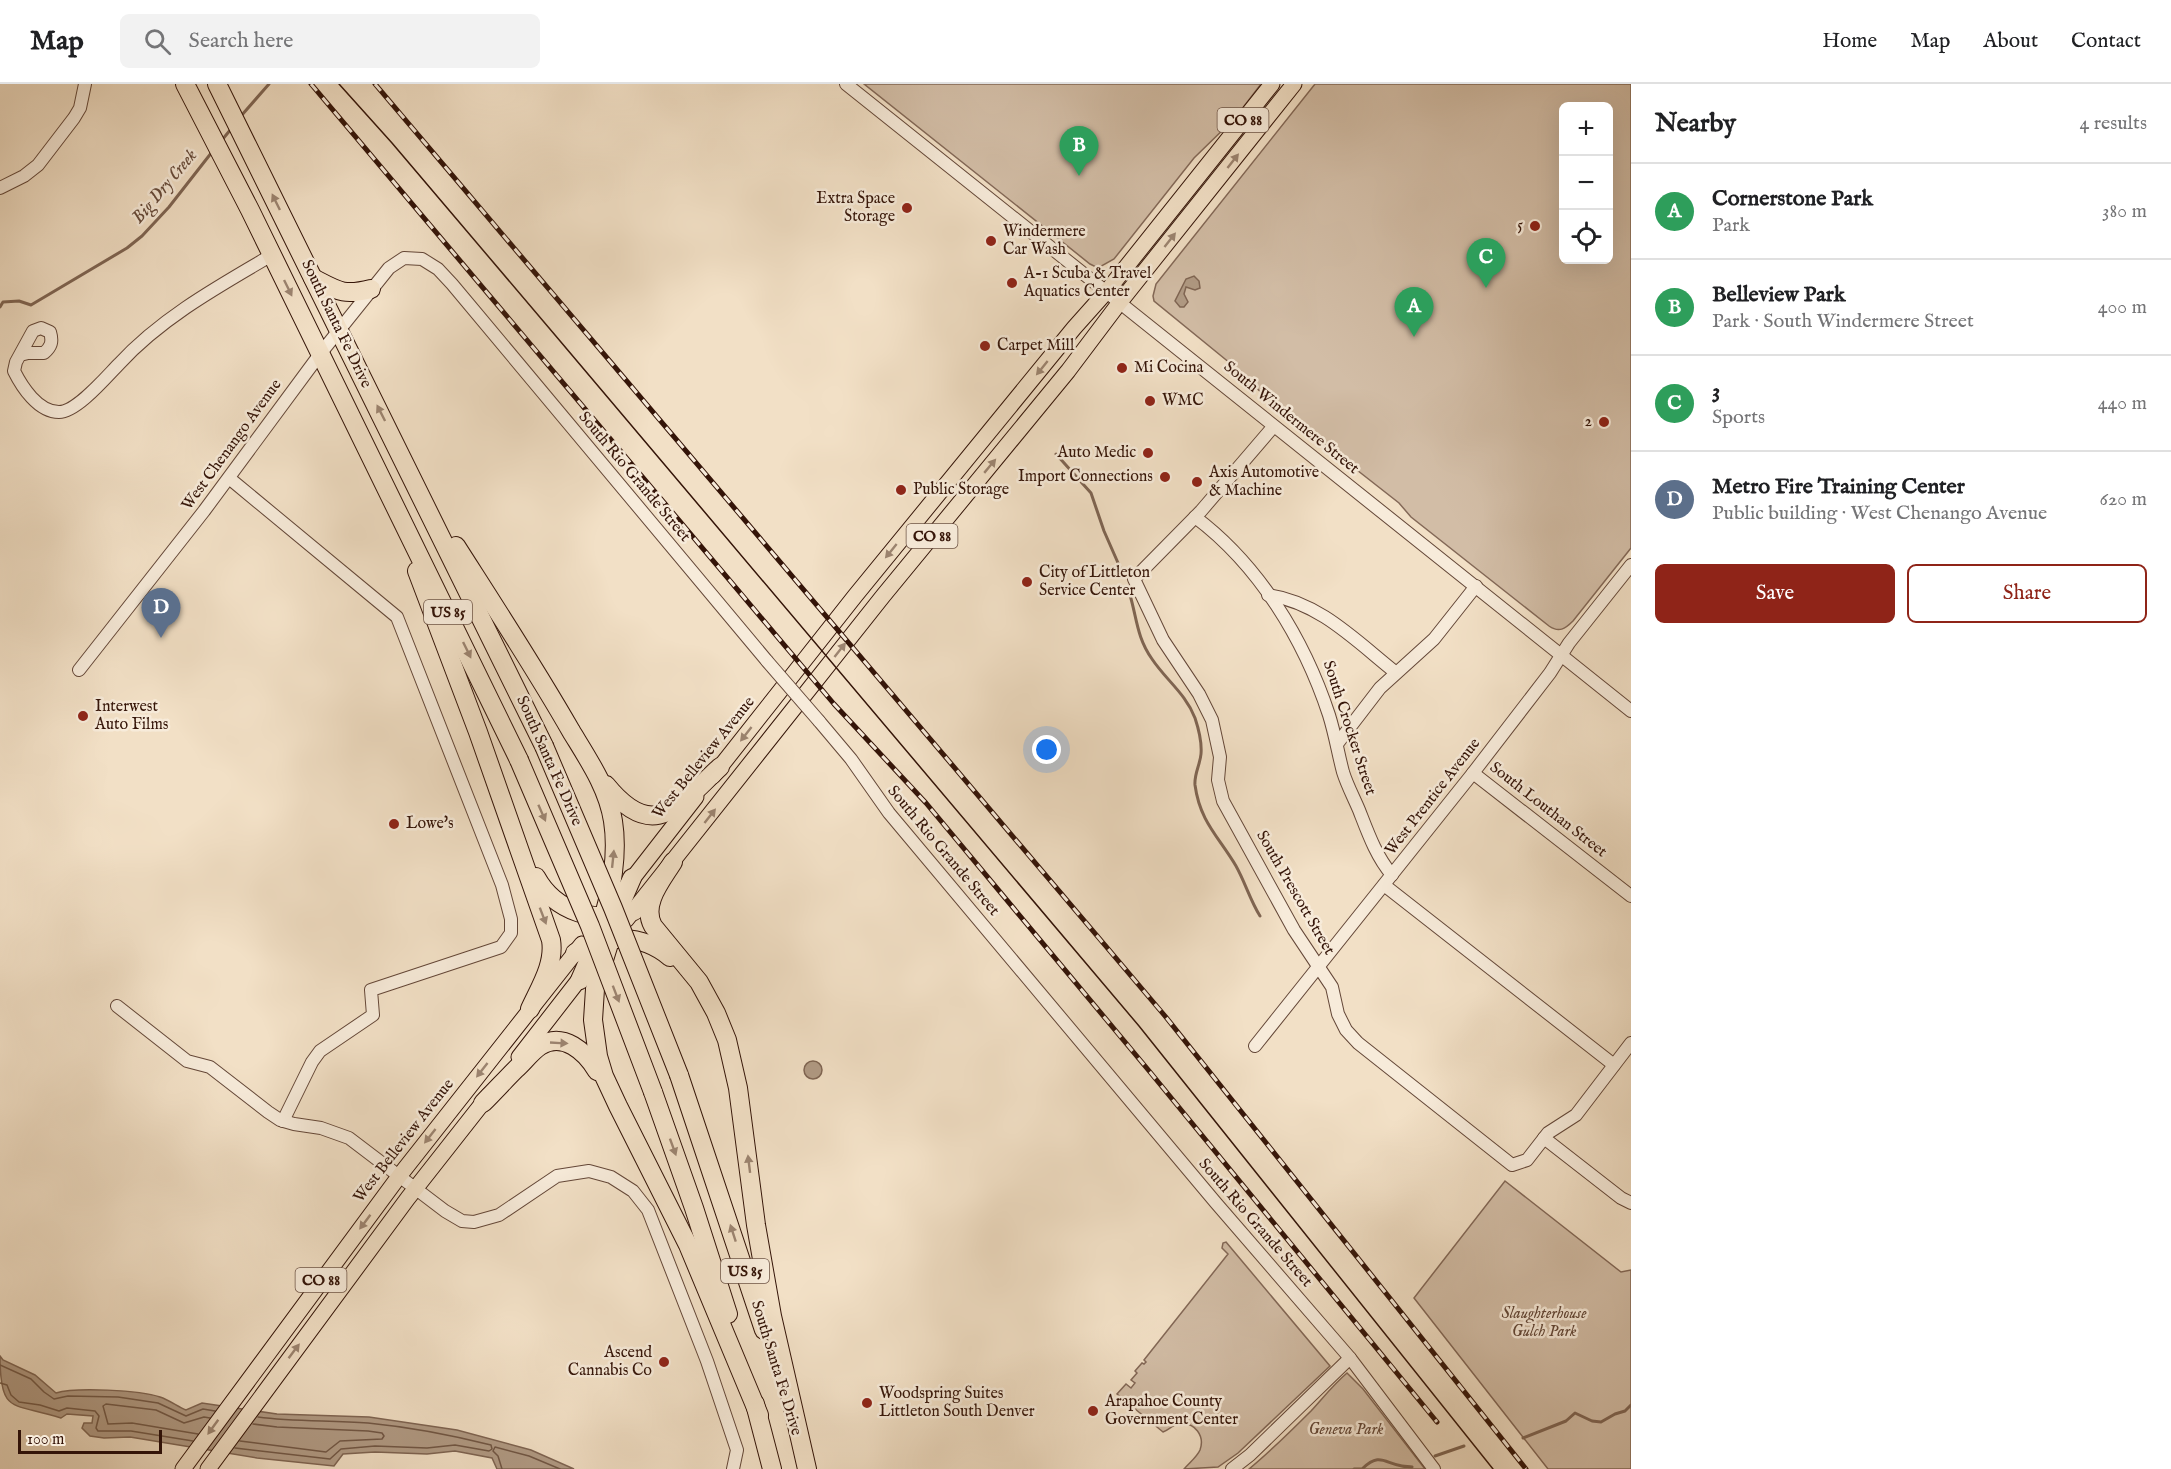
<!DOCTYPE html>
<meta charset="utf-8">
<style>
body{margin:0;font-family:"IM FELL English",serif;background:#f2f2f2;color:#202124}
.controls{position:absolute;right:18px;top:18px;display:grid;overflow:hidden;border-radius:9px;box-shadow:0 6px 24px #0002}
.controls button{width:54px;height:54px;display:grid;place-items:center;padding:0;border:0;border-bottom:2px solid #e0e0e0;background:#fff;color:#202124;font:30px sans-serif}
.scale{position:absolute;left:18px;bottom:15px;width:144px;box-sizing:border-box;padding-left:6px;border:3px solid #341408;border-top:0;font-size:16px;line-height:21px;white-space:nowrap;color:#341408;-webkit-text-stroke:4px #f7ebda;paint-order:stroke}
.you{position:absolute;left:1047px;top:666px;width:21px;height:21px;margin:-15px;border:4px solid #fff;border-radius:50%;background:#1a73e8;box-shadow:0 0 0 9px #1a73e833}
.badge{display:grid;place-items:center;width:39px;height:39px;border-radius:50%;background:#8f2418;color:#fff;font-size:20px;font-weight:700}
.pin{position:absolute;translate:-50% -50px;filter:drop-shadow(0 2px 3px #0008)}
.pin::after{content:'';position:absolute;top:32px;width:21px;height:18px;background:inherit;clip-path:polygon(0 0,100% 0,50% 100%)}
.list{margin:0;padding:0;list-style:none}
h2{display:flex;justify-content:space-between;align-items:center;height:78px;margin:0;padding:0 24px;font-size:26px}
h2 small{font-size:20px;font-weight:400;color:#757577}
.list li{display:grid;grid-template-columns:39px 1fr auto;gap:18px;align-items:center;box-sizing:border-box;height:96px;padding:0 24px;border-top:2px solid #e0e0e0}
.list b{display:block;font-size:22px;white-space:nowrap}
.list p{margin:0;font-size:20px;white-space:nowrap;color:#757577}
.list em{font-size:20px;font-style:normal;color:#757577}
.actions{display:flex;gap:12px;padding:18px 24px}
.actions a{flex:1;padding:14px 0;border:2px solid #8f2418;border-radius:9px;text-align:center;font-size:21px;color:#8f2418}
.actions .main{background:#8f2418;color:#fff}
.icon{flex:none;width:33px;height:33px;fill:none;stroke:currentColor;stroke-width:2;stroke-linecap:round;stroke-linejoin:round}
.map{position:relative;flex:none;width:1631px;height:1385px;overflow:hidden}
header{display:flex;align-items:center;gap:36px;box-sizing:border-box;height:84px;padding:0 30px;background:#fff;border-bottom:2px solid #e0e0e0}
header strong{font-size:28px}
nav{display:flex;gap:33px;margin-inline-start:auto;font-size:21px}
.search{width:420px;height:54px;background:#f2f2f2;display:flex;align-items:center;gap:15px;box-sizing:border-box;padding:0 21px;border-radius:9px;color:#757577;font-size:22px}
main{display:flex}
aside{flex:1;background:#fff}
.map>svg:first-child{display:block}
.green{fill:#d2bda6;stroke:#836857;stroke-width:1.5;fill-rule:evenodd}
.water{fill:#b19b85;stroke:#7f6553;stroke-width:1.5}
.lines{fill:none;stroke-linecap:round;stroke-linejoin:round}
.shore{stroke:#725846;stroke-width:1.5}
.stream{stroke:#7f6553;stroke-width:3}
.minor-casing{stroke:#644738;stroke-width:14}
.major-casing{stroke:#341408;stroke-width:17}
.highway-casing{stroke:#341408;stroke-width:20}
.minor{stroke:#f7ebda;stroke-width:12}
.major{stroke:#f2e0c6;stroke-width:15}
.highway{stroke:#f2e0c6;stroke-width:18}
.tram{stroke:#341408;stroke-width:1.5}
.rail-casing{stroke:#341408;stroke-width:5}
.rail{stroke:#f7ebda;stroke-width:3;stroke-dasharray:9;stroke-linecap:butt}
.minor-bridge-casing{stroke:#644738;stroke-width:14;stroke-linecap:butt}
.highway-bridge-casing{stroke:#341408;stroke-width:20;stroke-linecap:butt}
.minor-bridge{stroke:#f7ebda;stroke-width:12}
.highway-bridge{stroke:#f2e0c6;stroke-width:18}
.oneway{fill:#9c8470}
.poi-dot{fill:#8f2418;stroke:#f7ebda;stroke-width:2}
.labels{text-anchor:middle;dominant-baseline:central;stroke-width:5;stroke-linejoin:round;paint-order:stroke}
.shield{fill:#f7ebda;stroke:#6e5447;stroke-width:1.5}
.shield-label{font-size:15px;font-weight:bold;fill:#341408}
.poi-label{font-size:16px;fill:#341408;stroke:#f7ebda;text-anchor:start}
.street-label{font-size:16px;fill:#341408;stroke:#f7ebda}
.park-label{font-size:16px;font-style:italic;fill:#634737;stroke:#f7ebda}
.water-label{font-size:18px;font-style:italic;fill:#664a3a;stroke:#f7ebda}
</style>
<header>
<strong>Map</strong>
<div class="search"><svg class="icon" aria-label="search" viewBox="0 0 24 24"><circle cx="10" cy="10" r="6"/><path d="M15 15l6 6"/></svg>Search here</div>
<nav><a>Home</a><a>Map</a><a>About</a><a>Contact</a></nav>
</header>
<main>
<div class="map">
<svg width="1631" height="1385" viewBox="0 0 1631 1385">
<rect width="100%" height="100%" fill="#f2e0c6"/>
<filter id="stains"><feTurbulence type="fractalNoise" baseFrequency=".00333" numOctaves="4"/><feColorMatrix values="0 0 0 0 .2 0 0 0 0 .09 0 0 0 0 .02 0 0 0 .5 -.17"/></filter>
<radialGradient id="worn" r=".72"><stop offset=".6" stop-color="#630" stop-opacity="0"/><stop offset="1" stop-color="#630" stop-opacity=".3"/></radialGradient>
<g class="green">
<path d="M864 0H1261L1235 34 1194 74 1114 175 1098 184 1090 180Z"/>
<path d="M1315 0H1631V464L1573 537C1565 545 1559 549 1549 542L1411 433 1399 419 1274 321 1236 284 1154 217 1153 212 1156 200ZM1564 22H1608V176H1564Z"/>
<path d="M1505 1097 1621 1188 1631 1186V1385H1548L1414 1214Z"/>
<path d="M1226 1158 1330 1282 1238 1369 1218 1383 1184 1385C1189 1379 1197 1373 1200 1366 1205 1352 1195 1338 1180 1340 1173 1340 1169 1346 1163 1348L1117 1310 1126 1300 1131 1304 1135 1299 1131 1296 1137 1289 1135 1287 1142 1279 1144 1280 1146 1278 1144 1276 1228 1170 1222 1164 1223 1159Z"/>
<path d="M1347 1289 1363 1305 1425 1385H1249C1271 1367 1291 1347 1311 1327 1323 1314 1333 1301 1347 1289Z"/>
</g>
<g class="water">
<path d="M1194 192 1199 197 1200 204 1195 206 1186 203 1184 210 1188 218 1184 223H1180L1175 217 1186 195Z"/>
<circle cx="813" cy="986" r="9"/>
<path d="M0 1272 3 1276 35 1291 56 1309C75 1303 140 1306 160 1313 169 1316 177 1322 186 1326L202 1319 277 1330 369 1333 457 1346 531 1366 574 1385H497L492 1374 455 1367 427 1370 375 1368 343 1370 334 1382 257 1374 130 1353 104 1354 90 1352 82 1344 84 1339H92L93 1332 67 1330 61 1334C13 1318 0 1332 0 1272Z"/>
</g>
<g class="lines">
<g class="shore">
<path d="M0 1281 31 1295 44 1308 54 1315 68 1312 118 1313 158 1319 186 1332 203 1325 215 1327"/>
<path d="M0 1299 7 1301 11 1311 19 1318 40 1321 59 1327 67 1324 95 1327 99 1332 96 1344 98 1347H131L193 1357"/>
<path d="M198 1350 132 1339 108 1340 103 1322 106 1320 156 1326 184 1339 204 1333 210 1334"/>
<path d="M240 1357 326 1368 340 1357 382 1355 384 1352 382 1349 368 1347 277 1343 253 1340"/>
<path d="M235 1364 330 1375 341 1365 375 1362 427 1364 455 1361 489 1367 492 1365 491 1361C451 1351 409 1343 368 1339 331 1336 294 1338 258 1333"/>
<path d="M502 1385 498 1372 493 1367 495 1363 529 1372 560 1385"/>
</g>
<g class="stream">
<path d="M241 32 269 0"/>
<path d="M222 56 231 45"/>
<path d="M0 223 3 218 19 217 31 221 127 164 142 152 169 123 212 68"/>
<path d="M1056 370 1091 409 1104 447 1122 488"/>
<path d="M1130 511C1137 535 1137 554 1152 575 1166 596 1186 610 1195 634 1199 646 1202 658 1201 670 1200 681 1194 690 1195 701 1200 738 1219 753 1236 782 1245 798 1250 816 1260 832"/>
<path d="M1523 1354 1566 1337 1575 1329 1592 1337 1601 1338 1615 1330 1625 1327 1631 1321"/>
<path d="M1435 1372 1464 1362"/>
<path d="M1354 1385H1362C1380 1368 1384 1379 1402 1382 1406 1383 1409 1382 1412 1383"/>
</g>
<defs>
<g id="minor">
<path d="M846 0 1631 627"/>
<path d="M0 104 24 92 38 81 74 34 80 24 85 0"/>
<path d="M20 271 28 269H44C51 263 53 258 50 248L41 244 33 247 16 278 14 287C22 303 38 328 59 328 77 328 107 292 119 280 161 234 219 202 272 171"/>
<path d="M1273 343 1201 427 1134 495 1163 556 1199 610 1212 636 1220 673 1218 696 1223 717 1294 846 1332 903 1338 930 1346 946 1358 959 1512 1081 1527 1076 1548 1049 1576 1031 1631 959"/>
<path d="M229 394 397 533 502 801 511 835V849L501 863 371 906 373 931 320 967 312 978 283 1037"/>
<path d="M1195 433C1259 481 1304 555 1329 631 1335 650 1338 669 1343 688 1347 701 1354 714 1359 726 1368 749 1376 772 1392 791"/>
<path d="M1268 511C1319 518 1356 557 1395 588"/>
<path d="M79 586 204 427 320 270 389 184 404 174 422 175 438 185 452 200 767 577"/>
<path d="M819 637 851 675 889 729 1216 1119 1350 1274 1434 1385"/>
<path d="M1337 660 1380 604 1434 555 1476 502"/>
<path d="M1473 689 1631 812"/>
<path d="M1384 801 1614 981"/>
<path d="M117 922 187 977 210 983 268 1028 280 1036 294 1040 321 1044 349 1054 445 1127 462 1137 474 1138 499 1131 557 1092 589 1087 611 1093 633 1107 648 1126 707 1277 737 1366 733 1385"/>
<path d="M1255 962 1473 689 1550 589 1569 559 1631 481"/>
<path d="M1544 1054 1621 1114 1631 1119"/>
<path d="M1232 1385 1250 1371 1350 1274"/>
</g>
<g id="major">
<path d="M713 692 855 512 1074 244 1107 207 1272 0"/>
<path d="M626 803 696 713"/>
<path d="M626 836 883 512 1068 287 1120 218 1294 0"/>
<path d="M519 973 585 888"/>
<path d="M183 1385 400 1091 582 860"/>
<path d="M208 1385 408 1114 489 1011"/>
</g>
<g id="highway">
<path d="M185 0 250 126 519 676"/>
<path d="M217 0 544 662"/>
<path d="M313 194C338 207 343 212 371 205"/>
<path d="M456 462C495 523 535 584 571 647 588 675 608 704 613 737 621 787 601 851 580 896"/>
<path d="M417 487 478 648 551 856C555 880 540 903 530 925"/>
<path d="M606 701C654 760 678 722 720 683"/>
<path d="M673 778C662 796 641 820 653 842L699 898 716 929 727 956 738 1004 756 1141 772 1232 807 1385"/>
<path d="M536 793C555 828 597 841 634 827"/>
<path d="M632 794 622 817 595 905 593 936 598 972 604 992 618 1022 688 1161 759 1331"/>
<path d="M575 869C606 850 641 849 670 873"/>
<path d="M679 991 764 1246"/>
<path d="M653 1008 694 1124 728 1230"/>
<path d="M483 1019C494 1008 505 996 516 985 524 978 531 968 540 962 563 947 586 968 597 987"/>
<path d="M755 1320 772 1385"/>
</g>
</defs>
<use href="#minor" class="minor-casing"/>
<use href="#major" class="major-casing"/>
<use href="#highway" class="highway-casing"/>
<use href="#minor" class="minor"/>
<use href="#major" class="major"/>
<use href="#highway" class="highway"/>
<path class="tram" d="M339 0 392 59 555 251 1139 942 1493 1385"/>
<defs>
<g id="rail">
<path d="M311 0 834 620 926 719 1150 988 1437 1338"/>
<path d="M375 0 1165 932 1526 1385"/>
</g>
</defs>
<use href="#rail" class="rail-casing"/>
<use href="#rail" class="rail"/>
<defs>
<path id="minor-bridge" d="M767 577 819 637"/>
<g id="highway-bridge">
<path d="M544 662 613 824 679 991"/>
<path d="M519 676 590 842 653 1008"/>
</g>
</defs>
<use href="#minor-bridge" class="minor-bridge-casing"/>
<use href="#highway-bridge" class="highway-bridge-casing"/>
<use href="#minor-bridge" class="minor-bridge"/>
<use href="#highway-bridge" class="highway-bridge"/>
</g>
<defs><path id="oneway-solid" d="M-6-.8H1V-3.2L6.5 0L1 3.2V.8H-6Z" transform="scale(1.5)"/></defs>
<g class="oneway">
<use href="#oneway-solid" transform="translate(1233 77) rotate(-52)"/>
<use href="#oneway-solid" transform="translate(276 118) rotate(-116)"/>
<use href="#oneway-solid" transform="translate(1170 156) rotate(-52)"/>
<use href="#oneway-solid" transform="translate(288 204) rotate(64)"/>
<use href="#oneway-solid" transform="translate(1042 284) rotate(129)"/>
<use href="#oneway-solid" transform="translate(381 329) rotate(-117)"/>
<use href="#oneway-solid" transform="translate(990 382) rotate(-50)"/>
<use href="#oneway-solid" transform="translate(891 467) rotate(129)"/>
<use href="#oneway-solid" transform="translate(467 566) rotate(64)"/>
<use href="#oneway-solid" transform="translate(840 566) rotate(-52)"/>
<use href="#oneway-solid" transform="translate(746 650) rotate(128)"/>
<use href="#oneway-solid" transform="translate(542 729) rotate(66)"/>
<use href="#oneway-solid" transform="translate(710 732) rotate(-52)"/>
<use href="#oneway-solid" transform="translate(613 775) rotate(-84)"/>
<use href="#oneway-solid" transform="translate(543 832) rotate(69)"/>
<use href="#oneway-solid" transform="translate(616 910) rotate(69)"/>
<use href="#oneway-solid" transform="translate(559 959) rotate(3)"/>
<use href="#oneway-solid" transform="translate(482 986) rotate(128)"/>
<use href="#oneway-solid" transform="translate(430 1052) rotate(128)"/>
<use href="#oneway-solid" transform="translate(673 1063) rotate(70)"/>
<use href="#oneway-solid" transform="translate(749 1080) rotate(-97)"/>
<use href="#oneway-solid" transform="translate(365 1138) rotate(127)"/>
<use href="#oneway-solid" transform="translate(733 1149) rotate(-108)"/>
<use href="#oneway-solid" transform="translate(294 1267) rotate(-53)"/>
<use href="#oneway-solid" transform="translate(213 1343) rotate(126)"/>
</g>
<g class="poi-dot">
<circle cx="907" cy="124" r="6"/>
<circle cx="1535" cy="142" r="6"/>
<circle cx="991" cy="157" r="6"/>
<circle cx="1012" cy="199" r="6"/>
<circle cx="985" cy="262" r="6"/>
<circle cx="1122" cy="284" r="6"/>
<circle cx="1150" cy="317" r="6"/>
<circle cx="1604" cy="338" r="6"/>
<circle cx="1148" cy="369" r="6"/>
<circle cx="1165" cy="393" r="6"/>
<circle cx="1197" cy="398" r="6"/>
<circle cx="901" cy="406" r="6"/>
<circle cx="1027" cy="498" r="6"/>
<circle cx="83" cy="632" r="6"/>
<circle cx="394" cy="740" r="6"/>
<circle cx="664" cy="1278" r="6"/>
<circle cx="867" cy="1319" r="6"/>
<circle cx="1093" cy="1327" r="6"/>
</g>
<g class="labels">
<g class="shield">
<rect x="1217.5" y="24" width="51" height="24" rx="4.5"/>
<rect x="906.5" y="440" width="51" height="24" rx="4.5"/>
<rect x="424" y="516" width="48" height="24" rx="4.5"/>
<rect x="721" y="1175" width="48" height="24" rx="4.5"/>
<rect x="295.5" y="1184" width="51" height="24" rx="4.5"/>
</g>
<g class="shield-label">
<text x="1243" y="36">CO 88</text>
<text x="932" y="452">CO 88</text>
<text x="448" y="528">US 85</text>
<text x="745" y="1187">US 85</text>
<text x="321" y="1196">CO 88</text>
</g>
<g class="poi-label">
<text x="895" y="115" text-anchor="end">Extra Space<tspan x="895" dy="18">Storage</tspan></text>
<text x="1523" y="142" text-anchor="end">5</text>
<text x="1003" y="148">Windermere<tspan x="1003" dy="18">Car Wash</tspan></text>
<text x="1024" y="190">A-1 Scuba &amp; Travel<tspan x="1024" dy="18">Aquatics Center</tspan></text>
<text x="997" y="262">Carpet Mill</text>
<text x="1134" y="284">Mi Cocina</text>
<text x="1162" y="317">WMC</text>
<text x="1592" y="338" text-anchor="end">2</text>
<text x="1136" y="369" text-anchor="end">Auto Medic</text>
<text x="1209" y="389">Axis Automotive<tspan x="1209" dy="18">&amp; Machine</tspan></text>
<text x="1153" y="393" text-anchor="end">Import Connections</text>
<text x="913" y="406">Public Storage</text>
<text x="1039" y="489">City of Littleton<tspan x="1039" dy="18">Service Center</tspan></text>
<text x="95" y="623">Interwest<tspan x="95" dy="18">Auto Films</tspan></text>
<text x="406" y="740">Lowe's</text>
<text x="652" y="1269" text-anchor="end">Ascend<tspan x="652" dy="18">Cannabis Co</tspan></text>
<text x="879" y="1310">Woodspring Suites<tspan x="879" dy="18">Littleton South Denver</tspan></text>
<text x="1105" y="1318">Arapahoe County<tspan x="1105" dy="18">Government Center</tspan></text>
</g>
<g class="street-label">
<text transform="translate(336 240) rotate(64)">South Santa Fe Drive</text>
<text transform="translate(1291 334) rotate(39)">South Windermere Street</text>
<text transform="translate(232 361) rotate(-54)">West Chenango Avenue</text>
<text transform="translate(634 393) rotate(50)">South Rio Grande Street</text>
<text transform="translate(1349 644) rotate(72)">South Crocker Street</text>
<text transform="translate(704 674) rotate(-51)">West Belleview Avenue</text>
<text transform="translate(549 677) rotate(66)">South Santa Fe Drive</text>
<text transform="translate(1433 713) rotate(-52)">West Prentice Avenue</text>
<text transform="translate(1548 726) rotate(38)">South Louthan Street</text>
<text transform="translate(943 767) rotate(50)">South Rio Grande Street</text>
<text transform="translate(1295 809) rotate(60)">South Prescott Street</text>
<text transform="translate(404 1057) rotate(-52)">West Belleview Avenue</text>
<text transform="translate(1255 1139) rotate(49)">South Rio Grande Street</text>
<text transform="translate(776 1284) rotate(73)">South Santa Fe Drive</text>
</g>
<g class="park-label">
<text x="1544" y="1230">Slaughterhouse<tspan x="1544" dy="18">Gulch Park</tspan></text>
<text x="1346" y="1346">Geneva Park</text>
</g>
<g class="water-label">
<text transform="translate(165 103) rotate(-50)">Big Dry Creek</text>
</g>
</g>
<rect width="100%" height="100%" filter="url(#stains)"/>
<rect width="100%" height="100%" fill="url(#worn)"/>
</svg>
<div class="controls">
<button>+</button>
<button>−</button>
<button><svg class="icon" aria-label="locate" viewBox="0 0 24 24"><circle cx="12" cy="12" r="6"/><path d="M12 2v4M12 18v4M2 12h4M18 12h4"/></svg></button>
</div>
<div class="scale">100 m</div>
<div class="you"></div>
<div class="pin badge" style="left:1414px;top:253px;background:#2e9e5b">A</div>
<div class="pin badge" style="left:1079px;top:92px;background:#2e9e5b">B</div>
<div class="pin badge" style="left:1486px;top:204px;background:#2e9e5b">C</div>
<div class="pin badge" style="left:161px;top:554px;background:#5c6f8a">D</div>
</div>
<aside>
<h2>Nearby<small>4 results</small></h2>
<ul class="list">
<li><span class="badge" style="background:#2e9e5b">A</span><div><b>Cornerstone Park</b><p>Park</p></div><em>380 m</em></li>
<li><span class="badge" style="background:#2e9e5b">B</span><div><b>Belleview Park</b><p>Park · South Windermere Street</p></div><em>400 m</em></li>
<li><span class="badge" style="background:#2e9e5b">C</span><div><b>3</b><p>Sports</p></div><em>440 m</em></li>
<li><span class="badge" style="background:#5c6f8a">D</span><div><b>Metro Fire Training Center</b><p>Public building · West Chenango Avenue</p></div><em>620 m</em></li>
</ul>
<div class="actions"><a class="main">Save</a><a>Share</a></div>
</aside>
</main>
